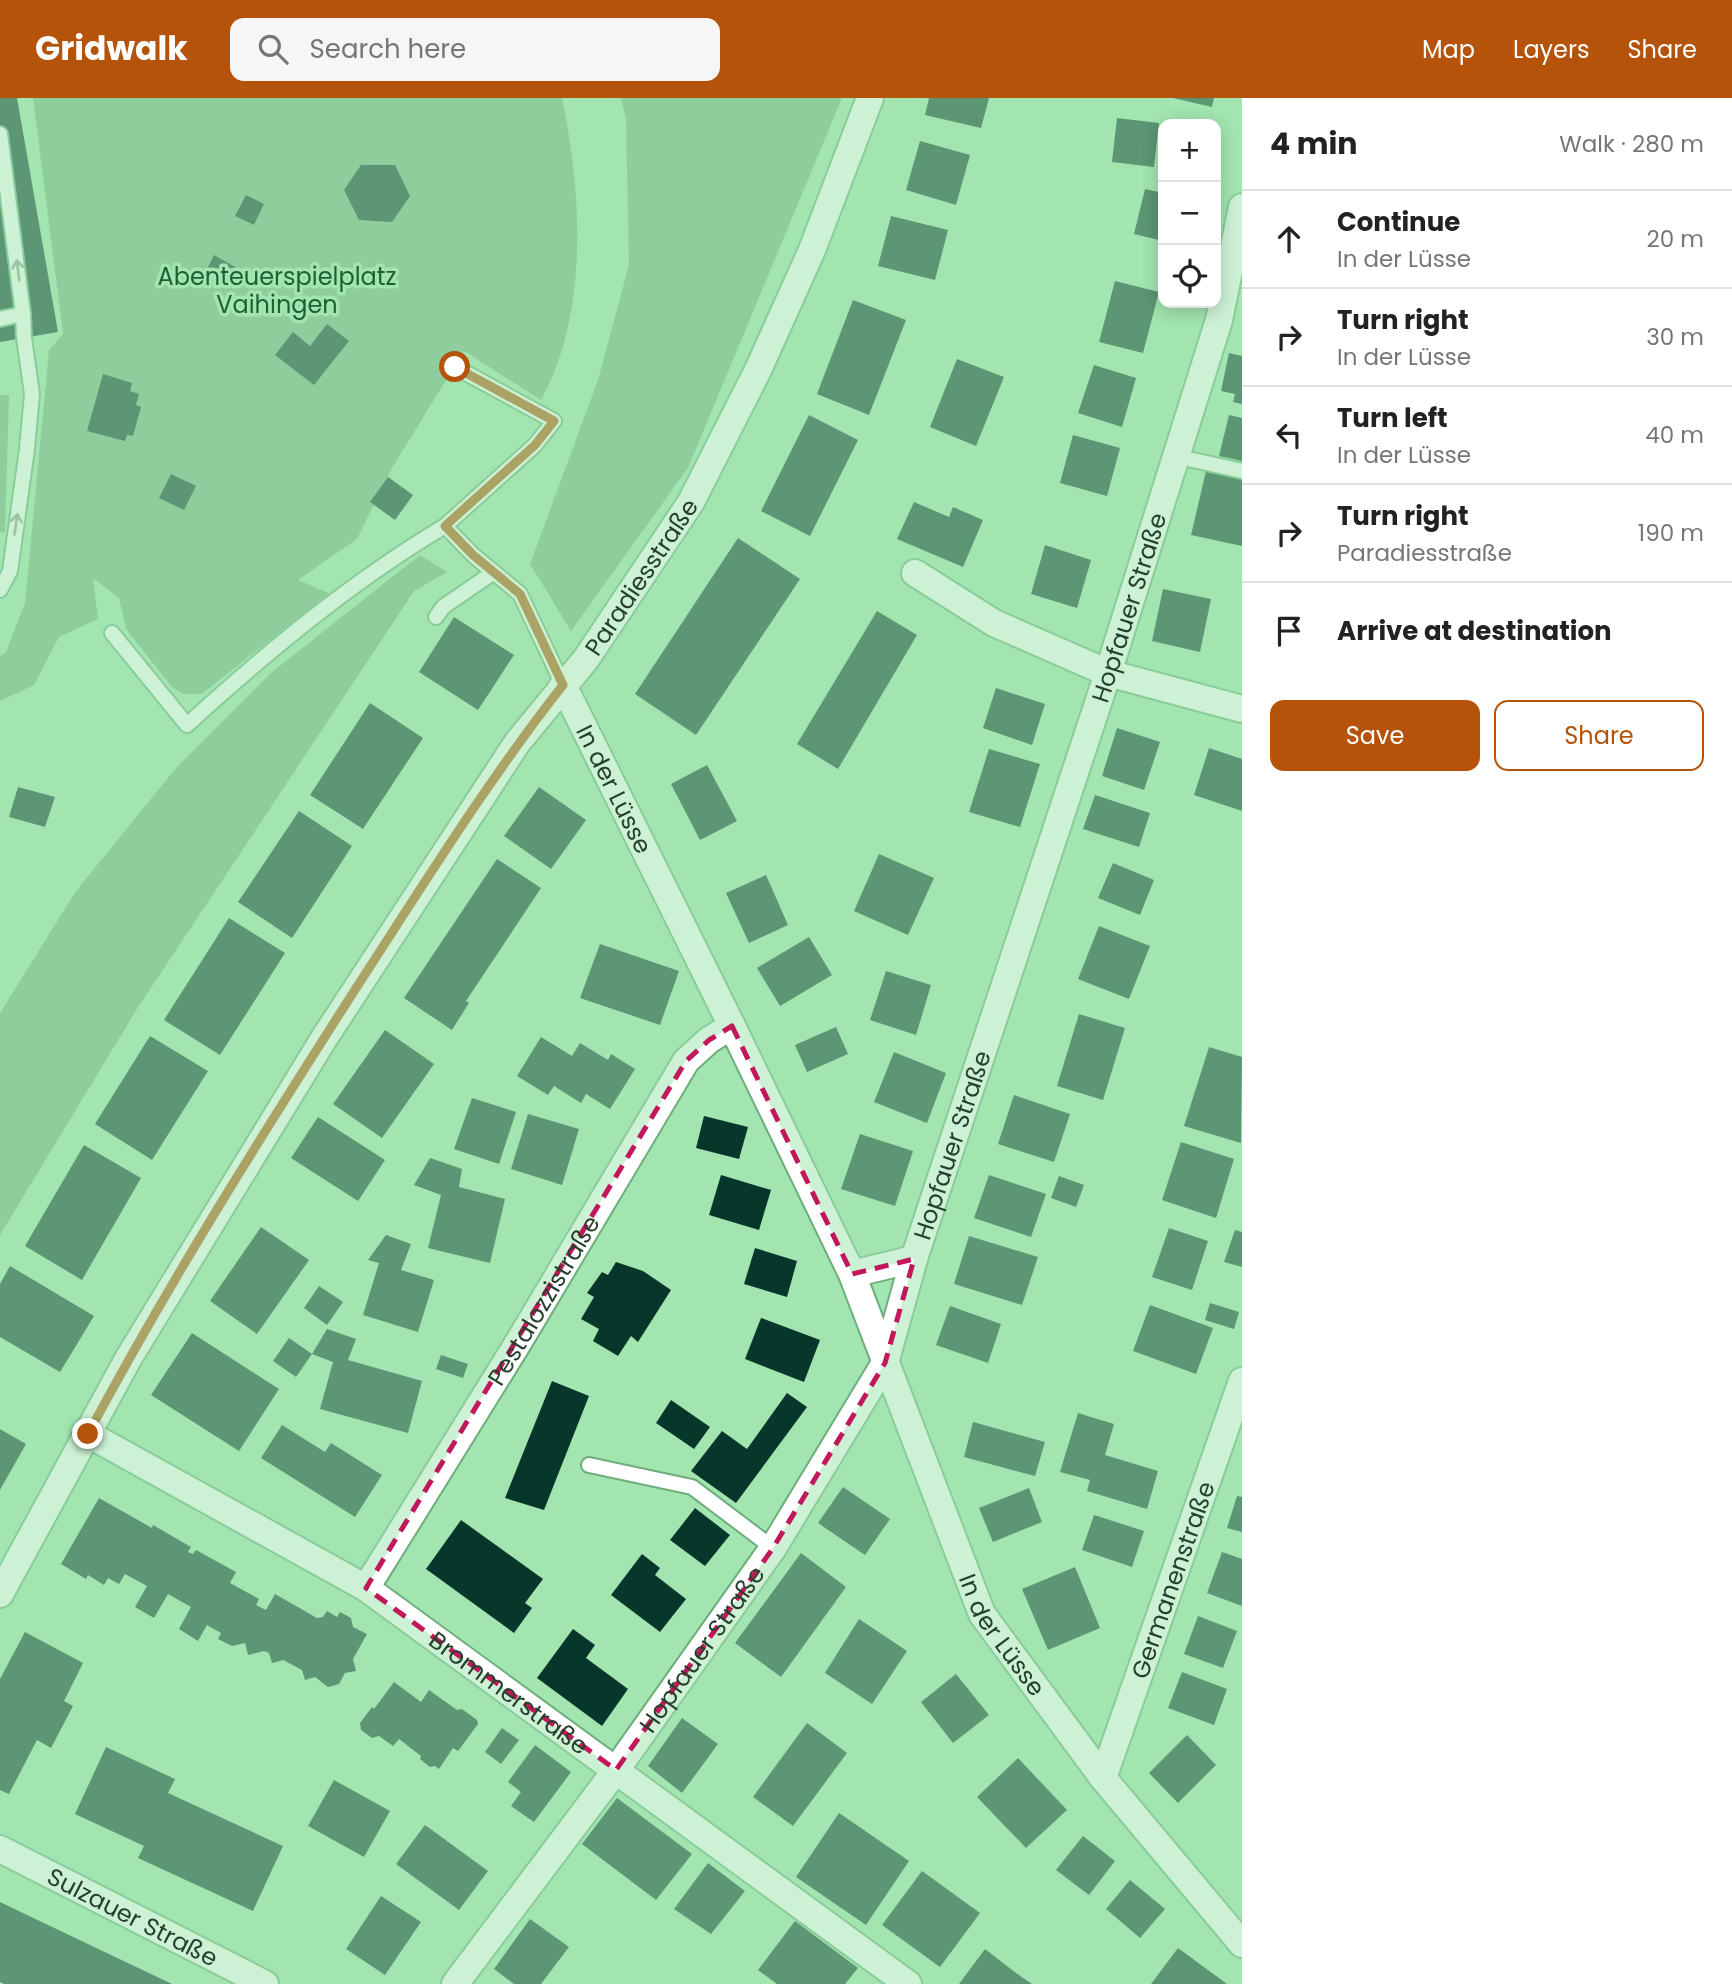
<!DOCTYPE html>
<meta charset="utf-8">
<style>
body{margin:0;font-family:Poppins,sans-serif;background:#f6f6f6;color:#222}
.controls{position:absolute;right:21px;top:21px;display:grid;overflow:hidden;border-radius:14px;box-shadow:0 4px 18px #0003}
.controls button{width:63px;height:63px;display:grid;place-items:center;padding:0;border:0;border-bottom:2px solid #e0e0e0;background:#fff;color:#222;font:35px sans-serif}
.stop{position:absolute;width:21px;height:21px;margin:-16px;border:5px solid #b45309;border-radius:50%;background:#fff}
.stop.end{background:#b45309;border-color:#fff;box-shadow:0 2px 7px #0008}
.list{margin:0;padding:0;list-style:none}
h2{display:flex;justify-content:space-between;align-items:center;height:91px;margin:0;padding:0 28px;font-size:30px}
h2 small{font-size:23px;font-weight:400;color:#767676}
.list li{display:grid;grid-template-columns:46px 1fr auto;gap:21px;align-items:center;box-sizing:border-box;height:98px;padding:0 28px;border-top:2px solid #e0e0e0}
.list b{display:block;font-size:26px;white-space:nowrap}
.list p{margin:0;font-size:23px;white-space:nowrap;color:#767676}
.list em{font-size:23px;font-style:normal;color:#767676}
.actions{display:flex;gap:14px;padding:21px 28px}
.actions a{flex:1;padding:16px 0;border:2px solid #b45309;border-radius:14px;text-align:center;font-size:24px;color:#b45309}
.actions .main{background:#b45309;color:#fff}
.icon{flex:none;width:38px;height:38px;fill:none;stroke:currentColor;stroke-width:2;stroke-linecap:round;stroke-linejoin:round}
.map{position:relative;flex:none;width:1242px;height:1886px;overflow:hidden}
header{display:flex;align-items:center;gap:42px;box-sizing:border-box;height:98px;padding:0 35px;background:#b45309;color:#fff}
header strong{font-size:33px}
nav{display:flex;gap:38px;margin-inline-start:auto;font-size:24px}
.search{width:490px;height:63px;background:#f6f6f6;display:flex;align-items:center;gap:18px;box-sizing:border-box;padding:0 24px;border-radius:14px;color:#767676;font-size:26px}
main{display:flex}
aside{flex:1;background:#fff}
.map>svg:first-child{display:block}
.green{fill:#78b284}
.building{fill:#07372a}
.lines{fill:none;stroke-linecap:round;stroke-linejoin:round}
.lane-casing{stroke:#6dae7c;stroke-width:18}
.street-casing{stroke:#6dae7c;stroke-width:30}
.lane{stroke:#fff;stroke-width:14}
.street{stroke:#fff;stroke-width:26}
.oneway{stroke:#92a095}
.route{stroke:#b45309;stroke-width:9}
.marked{fill:none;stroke:#c2185b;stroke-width:5;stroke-dasharray:14 9;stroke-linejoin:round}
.labels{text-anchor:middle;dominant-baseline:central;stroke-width:7;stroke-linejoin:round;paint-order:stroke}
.park-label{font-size:24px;fill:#1f5f33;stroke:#a3e5b0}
.street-label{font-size:24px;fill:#25402b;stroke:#a3e5b0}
</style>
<header>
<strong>Gridwalk</strong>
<div class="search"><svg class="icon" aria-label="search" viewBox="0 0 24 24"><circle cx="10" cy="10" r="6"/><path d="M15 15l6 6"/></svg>Search here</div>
<nav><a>Map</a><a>Layers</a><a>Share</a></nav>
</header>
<main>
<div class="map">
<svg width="1242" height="1886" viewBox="0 0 1242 1886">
<rect width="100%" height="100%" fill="#a3e5b0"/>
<g class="green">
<path d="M33 0H562C582 94 589 216 541 302L464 253 392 370 357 441 298 482 329 495 202 596H183L171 588 126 531 119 500 93 480 98 521 59 539 34 587 0 603V558L6 554 25 505 49 252 63 236Z"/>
<path d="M621 0H842L688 370 571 533 530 466 598 282 629 167 626 21Z"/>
<path d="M0 297H9L5 434 0 435Z"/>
<path d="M420 457 447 474 414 493 137 911 0 1137V915L76 793 176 670 272 574Z"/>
</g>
<g class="building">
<path d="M0 0H17L58 234 0 244Z"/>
<path d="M929 0H989L981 30 925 17Z"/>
<path d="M1173 0H1214L1212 9Z"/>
<path d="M1117 20 1159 25 1154 69 1112 64Z"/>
<path d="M920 43 970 57 956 107 906 92Z"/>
<path d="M361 67H395L410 98 392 124 359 122 344 92Z"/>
<path d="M1145 91 1163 95V143L1134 136Z"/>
<path d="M246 97 264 106 254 127 235 118Z"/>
<path d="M891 118 948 132 935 182 878 168Z"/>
<path d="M214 157 237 170 229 183 207 171Z"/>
<path d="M1115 183 1159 194 1143 255 1099 244Z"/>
<path d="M853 202 906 222 869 317 817 296Z"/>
<path d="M327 226 349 243 314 287 275 257 293 234 310 248Z"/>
<path d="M1229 255 1242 258V306L1233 304 1235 296 1221 293Z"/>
<path d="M957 261 1004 279 976 348 930 329Z"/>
<path d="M1094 267 1136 280 1122 329 1078 315Z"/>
<path d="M103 276 132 285 130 293 139 296 136 307 141 309 133 338 127 337 125 343 87 333Z"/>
<path d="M809 317 858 342 810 438 761 413Z"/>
<path d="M1229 317 1242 320V363L1219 358Z"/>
<path d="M1073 337 1120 350 1107 398 1060 385Z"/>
<path d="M1206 373 1242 381V448L1191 437Z"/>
<path d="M171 376 196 388 184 412 159 400Z"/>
<path d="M388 379 413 397 395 422 370 404Z"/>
<path d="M914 404 949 419 953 409 983 422 963 469 897 441Z"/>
<path d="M738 440 800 481 696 637 635 596Z"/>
<path d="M1045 447 1091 462 1077 510 1031 496Z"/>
<path d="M1163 491 1211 501 1200 554 1152 543Z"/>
<path d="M877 513 917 537 838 671 797 646Z"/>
<path d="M454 519 514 557 478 612 419 574Z"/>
<path d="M996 590 1045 606 1032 647 983 630Z"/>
<path d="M370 605 423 640 363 731 310 697Z"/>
<path d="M1117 630 1160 644 1144 692 1102 678Z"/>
<path d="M1209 650 1242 661V713L1194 697Z"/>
<path d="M989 651 1040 666 1020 729 969 714Z"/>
<path d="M707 667 737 723 700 742 671 686Z"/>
<path d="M18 689 55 699 45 729 9 719Z"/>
<path d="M539 689 586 722 551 771 504 738Z"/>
<path d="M1095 697 1150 715 1139 749 1083 731Z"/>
<path d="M299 713 352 748 292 840 238 804Z"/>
<path d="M879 756 934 780 908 837 854 813Z"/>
<path d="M497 761 541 790 466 903 469 905 452 932 404 900Z"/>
<path d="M1113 765 1154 782 1140 817 1098 800Z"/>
<path d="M766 777 788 827 749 845 726 795Z"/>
<path d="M229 820 285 855 220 957 164 922Z"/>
<path d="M1099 828 1150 848 1129 901 1078 881Z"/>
<path d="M809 839 832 877 780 908 757 870Z"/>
<path d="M600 846 679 873 660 927 580 900Z"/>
<path d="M886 873 931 887 916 937 870 922Z"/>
<path d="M1079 916 1125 930 1103 1002 1057 988Z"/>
<path d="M836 929 848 956 807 974 795 947Z"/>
<path d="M385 932 434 966 382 1040 333 1006Z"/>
<path d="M150 938 208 973 152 1062 95 1026Z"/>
<path d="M541 939 572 958 580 945 608 962 611 956 635 971 610 1011 586 996 581 1005 554 988 548 997 517 978Z"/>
<path d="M1209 949 1242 959 1241 1045 1184 1028Z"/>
<path d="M894 954 946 975 927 1025 874 1004Z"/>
<path d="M1014 997 1070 1016 1054 1064 998 1046Z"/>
<path d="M472 1000 516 1014 499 1066 454 1051Z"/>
<path d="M528 1016 579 1031 562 1087 511 1071Z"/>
<path d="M704 1018 748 1029 739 1061 696 1050Z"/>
<path d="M318 1019 385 1062 358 1103 291 1060Z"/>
<path d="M860 1036 913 1053 895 1108 841 1091Z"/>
<path d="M1181 1044 1234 1061 1216 1120 1162 1102Z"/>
<path d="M84 1047 141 1080 82 1182 25 1148Z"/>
<path d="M430 1060 462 1071 459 1089 505 1101 490 1165 428 1150 441 1097 414 1087Z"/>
<path d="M721 1077 771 1092 759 1132 709 1117Z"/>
<path d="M989 1077 1046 1096 1031 1139 974 1120Z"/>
<path d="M1059 1078 1084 1087 1076 1109 1051 1100Z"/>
<path d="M261 1129 309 1162 257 1236 210 1203Z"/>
<path d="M1169 1130 1208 1143 1192 1192 1152 1179Z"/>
<path d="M1235 1132 1242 1134V1169L1224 1164Z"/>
<path d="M386 1137 411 1146 401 1172 434 1182 418 1234 363 1217 379 1165 368 1162Z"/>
<path d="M969 1138 1038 1159 1022 1207 954 1186Z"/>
<path d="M755 1150 797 1163 787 1199 744 1186Z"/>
<path d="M616 1164 643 1173 671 1192 638 1244 631 1238 618 1258 593 1243 599 1231 581 1221 594 1199 587 1195 602 1174 608 1177Z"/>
<path d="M10 1168 94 1218 60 1274 0 1239V1186Z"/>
<path d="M319 1188 343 1204 327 1227 304 1210Z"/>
<path d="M1210 1205 1239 1214 1234 1231 1205 1222Z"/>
<path d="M1150 1207 1213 1230 1196 1276 1133 1253Z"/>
<path d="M950 1208 1001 1226 988 1265 936 1247Z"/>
<path d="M761 1220 820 1242 804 1284 745 1261Z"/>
<path d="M327 1231 356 1241 348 1262 422 1283 408 1335 320 1311 333 1264 312 1256Z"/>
<path d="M192 1235 279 1291 239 1353 151 1297Z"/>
<path d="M289 1240 312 1256 296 1279 273 1263Z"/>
<path d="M441 1257 468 1266 463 1280 436 1271Z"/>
<path d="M552 1283 589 1298 544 1412 505 1400Z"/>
<path d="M787 1295 807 1309 736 1405 691 1373 722 1333 747 1351Z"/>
<path d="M671 1302 710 1329 694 1351 656 1325Z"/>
<path d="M1078 1315 1114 1326 1105 1357 1158 1373 1147 1411 1087 1393 1090 1382 1060 1374Z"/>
<path d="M973 1324 1045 1344 1035 1378 964 1359Z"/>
<path d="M282 1327 325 1354 331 1345 382 1377 355 1419 261 1360Z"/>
<path d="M0 1331 26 1346 0 1392Z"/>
<path d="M843 1389 890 1421 865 1457 818 1425Z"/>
<path d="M1029 1390 1042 1424 993 1444 979 1410Z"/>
<path d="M1237 1398 1242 1399V1434L1227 1430Z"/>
<path d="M99 1400 152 1430 153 1427 191 1449 188 1454 193 1456 196 1452 236 1474 230 1485 259 1501 256 1507 266 1512 275 1496 317 1520 323 1519 327 1513 337 1519 340 1514 351 1520 353 1529 367 1536 353 1561 356 1573 345 1575 339 1586 328 1589 315 1579 305 1582 302 1572 283 1562 272 1565 269 1555 264 1553 248 1557 245 1545 232 1548 218 1541 221 1535 207 1527 198 1543 179 1531 191 1509 168 1496 154 1520 135 1509 147 1488 125 1476 119 1486 108 1480 104 1487 88 1477 86 1481 61 1466Z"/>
<path d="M695 1410 730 1437 705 1468 670 1442Z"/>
<path d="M1094 1417 1144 1433 1132 1469 1082 1452Z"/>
<path d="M461 1422 543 1481 525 1505 532 1510 514 1535 426 1471Z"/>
<path d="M1222 1454 1242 1461V1508L1207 1495Z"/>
<path d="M801 1455 846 1489 781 1579 735 1545Z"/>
<path d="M642 1456 660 1470 655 1477 686 1501 660 1534 611 1497Z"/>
<path d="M1075 1469 1100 1530 1048 1552 1022 1491Z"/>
<path d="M1198 1518 1237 1533 1223 1570 1184 1556Z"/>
<path d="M859 1521 907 1553 872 1606 825 1575Z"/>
<path d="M573 1531 595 1547 586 1560 628 1591 602 1628 537 1580Z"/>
<path d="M25 1534 83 1565 64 1603 73 1608 51 1650 37 1642 9 1696 0 1692V1581Z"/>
<path d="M1182 1574 1227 1591 1214 1627 1168 1610Z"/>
<path d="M956 1576 989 1617 953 1645 921 1604Z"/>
<path d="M394 1584 421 1604 429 1592 457 1612 462 1611 477 1622 478 1626 458 1653 453 1650 439 1671 435 1668 430 1669 420 1661 421 1658 399 1641 393 1648 379 1638 372 1640 361 1632 360 1625 372 1609 374 1611Z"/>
<path d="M682 1620 718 1646 682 1695 648 1668Z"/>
<path d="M807 1625 847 1655 793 1728 753 1699Z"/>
<path d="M502 1630 519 1642 501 1666 485 1654Z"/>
<path d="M1187 1637 1216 1667 1178 1705 1149 1675Z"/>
<path d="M535 1647 571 1674 534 1724 511 1708 521 1694 508 1684Z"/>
<path d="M106 1649 175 1681 168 1695 283 1748 253 1813 138 1760 144 1748 75 1716Z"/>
<path d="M1018 1660 1067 1712 1026 1750 977 1699Z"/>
<path d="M334 1682 390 1713 364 1759 308 1728Z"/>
<path d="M617 1700 692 1756 656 1802 582 1746Z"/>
<path d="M839 1715 909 1763 866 1827 796 1779Z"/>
<path d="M425 1727 488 1773 459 1812 396 1766Z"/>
<path d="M1083 1738 1115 1763 1089 1797 1056 1772Z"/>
<path d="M708 1765 745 1793 711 1836 674 1811Z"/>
<path d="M922 1773 980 1815 940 1869 882 1827Z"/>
<path d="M1130 1782 1165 1811 1140 1840 1106 1811Z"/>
<path d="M381 1798 421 1824 385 1877 346 1851Z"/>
<path d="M0 1804 48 1827 172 1886H4L0 1884Z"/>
<path d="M530 1821 569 1849 541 1886H514L494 1871Z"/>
<path d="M795 1823 858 1870 845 1886H777L758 1872Z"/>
<path d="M1178 1850 1227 1886H1151Z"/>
<path d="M985 1851 1016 1875 1032 1886H959Z"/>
</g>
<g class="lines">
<defs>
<g id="lane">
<path d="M0 36 23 216 0 221"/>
<path d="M455 269 554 323 535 347 445 428 473 457 520 496 563 587"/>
<path d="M1175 358 1242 373"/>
<path d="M0 492 10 473 27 351 32 296 24 240 23 216"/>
<path d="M436 519 443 509 494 474"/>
<path d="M112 535 187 627C267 554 351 484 445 428"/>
<path d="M589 1367 692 1389 773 1450"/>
</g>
<g id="street">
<path d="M915 475 994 525 1108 575 1242 611"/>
<path id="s1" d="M563 587 732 928 852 1176 982 1516 1103 1680 1242 1846"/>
<path d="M852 1176 914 1161"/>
<path id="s2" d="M88 1336 366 1490 908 1886"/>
<path id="s3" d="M366 1490 518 1245 686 963 709 942 732 928"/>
<path id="s4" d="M0 1496 128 1261 323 942 517 645 586 561 691 404 758 272 812 152 870 0"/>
<path id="s5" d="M1103 1680 1242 1283"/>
<path id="s6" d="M0 1751 265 1886"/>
<path id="s7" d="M455 1886 616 1672 773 1450 885 1265 914 1161 1108 575 1219 222 1242 109"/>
</g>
</defs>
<use href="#lane" class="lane-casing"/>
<use href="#street" class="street-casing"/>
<use href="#lane" class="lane"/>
<use href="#street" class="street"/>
</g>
<defs><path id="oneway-shaft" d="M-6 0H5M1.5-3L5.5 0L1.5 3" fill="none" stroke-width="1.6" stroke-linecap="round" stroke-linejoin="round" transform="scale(1.75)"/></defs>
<g class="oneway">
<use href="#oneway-shaft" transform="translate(18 172) rotate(-97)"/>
<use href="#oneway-shaft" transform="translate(16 426) rotate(-82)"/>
</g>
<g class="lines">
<path class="route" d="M88 1336C171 1181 265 1032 360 884 425 784 489 681 563 587L520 496 473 457 445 428 535 347 554 323 455 269"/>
</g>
<path d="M0 0H1242V1886H0ZM732 928 852 1176 914 1161 885 1265 773 1450 616 1672 366 1490 686 963 709 942Z" fill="#a3e5b0" fill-opacity=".55" fill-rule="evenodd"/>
<path class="marked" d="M732 928 852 1176 914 1161 885 1265 773 1450 616 1672 366 1490 686 963 709 942Z"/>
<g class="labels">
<g class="park-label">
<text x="277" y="178">Abenteuerspielplatz<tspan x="277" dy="28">Vaihingen</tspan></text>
</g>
<g class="street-label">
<text stroke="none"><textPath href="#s4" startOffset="1204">Paradiesstraße</textPath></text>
<text stroke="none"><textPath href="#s7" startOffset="1550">Hopfauer Straße</textPath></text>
<text stroke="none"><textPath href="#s1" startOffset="116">In der Lüsse</textPath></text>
<text stroke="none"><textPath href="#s7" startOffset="984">Hopfauer Straße</textPath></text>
<text stroke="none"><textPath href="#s3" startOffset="338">Pestalozzistraße</textPath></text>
<text stroke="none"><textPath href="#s5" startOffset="210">Germanenstraße</textPath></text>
<text stroke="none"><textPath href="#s1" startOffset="1048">In der Lüsse</textPath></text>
<text stroke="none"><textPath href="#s7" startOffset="416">Hopfauer Straße</textPath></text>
<text stroke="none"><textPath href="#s2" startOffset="495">Brommerstraße</textPath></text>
<text stroke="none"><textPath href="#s6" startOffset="149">Sulzauer Straße</textPath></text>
</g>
</g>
</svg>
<div class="controls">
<button>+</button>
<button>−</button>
<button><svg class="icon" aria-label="locate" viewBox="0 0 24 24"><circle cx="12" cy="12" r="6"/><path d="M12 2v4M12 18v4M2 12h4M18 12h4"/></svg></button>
</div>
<div class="stop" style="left:455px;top:269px"></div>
<div class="stop end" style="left:88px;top:1336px"></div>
</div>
<aside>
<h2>4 min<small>Walk · 280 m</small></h2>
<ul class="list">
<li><svg class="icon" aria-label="ahead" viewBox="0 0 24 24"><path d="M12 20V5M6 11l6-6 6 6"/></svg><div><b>Continue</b><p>In der Lüsse</p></div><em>20 m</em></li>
<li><svg class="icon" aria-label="right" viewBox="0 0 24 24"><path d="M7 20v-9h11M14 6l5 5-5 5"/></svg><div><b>Turn right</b><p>In der Lüsse</p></div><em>30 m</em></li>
<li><svg class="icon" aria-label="left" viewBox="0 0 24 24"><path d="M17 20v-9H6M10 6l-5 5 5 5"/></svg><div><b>Turn left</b><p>In der Lüsse</p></div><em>40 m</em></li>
<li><svg class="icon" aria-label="right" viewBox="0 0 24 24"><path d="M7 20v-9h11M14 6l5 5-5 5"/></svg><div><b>Turn right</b><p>Paradiesstraße</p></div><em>190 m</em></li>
<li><svg class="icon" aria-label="arrive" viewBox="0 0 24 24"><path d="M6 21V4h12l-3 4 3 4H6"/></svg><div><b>Arrive at destination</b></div></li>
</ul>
<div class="actions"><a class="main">Save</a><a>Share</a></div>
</aside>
</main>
